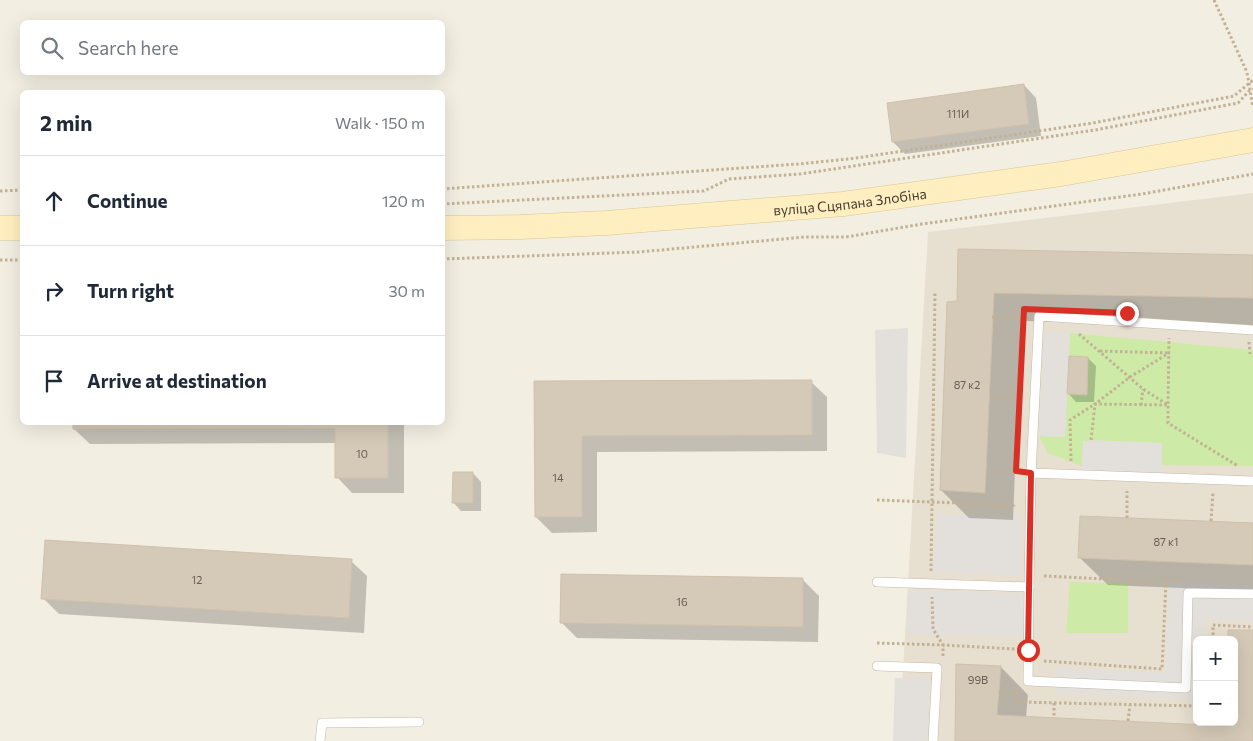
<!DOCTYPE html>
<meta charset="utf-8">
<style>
body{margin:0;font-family:Commissioner,sans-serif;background:#f6f6f7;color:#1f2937}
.controls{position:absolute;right:15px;bottom:15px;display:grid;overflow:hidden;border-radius:8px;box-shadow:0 5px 20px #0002}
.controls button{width:45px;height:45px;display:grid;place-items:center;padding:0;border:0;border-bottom:1px solid #e0e1e3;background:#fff;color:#1f2937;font:25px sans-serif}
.stop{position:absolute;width:15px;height:15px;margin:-11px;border:4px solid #d93025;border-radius:50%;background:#fff}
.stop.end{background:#d93025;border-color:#fff;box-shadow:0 1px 5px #0008}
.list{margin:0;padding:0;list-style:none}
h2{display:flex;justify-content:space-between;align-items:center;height:65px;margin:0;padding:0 20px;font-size:21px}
h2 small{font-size:16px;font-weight:400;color:#747a83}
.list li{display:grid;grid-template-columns:32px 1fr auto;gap:15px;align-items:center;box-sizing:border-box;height:90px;padding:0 20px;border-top:1px solid #e0e1e3}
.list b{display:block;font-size:19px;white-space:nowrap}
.list em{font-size:16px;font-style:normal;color:#747a83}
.icon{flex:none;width:28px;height:28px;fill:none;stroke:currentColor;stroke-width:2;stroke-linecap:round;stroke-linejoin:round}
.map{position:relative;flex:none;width:1253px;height:741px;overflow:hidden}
.search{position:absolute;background:#fff;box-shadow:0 5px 20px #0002;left:20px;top:20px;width:425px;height:55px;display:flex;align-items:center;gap:12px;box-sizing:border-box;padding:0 18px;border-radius:8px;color:#747a83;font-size:19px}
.panel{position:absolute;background:#fff;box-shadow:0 5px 20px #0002;left:20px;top:90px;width:425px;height:335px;border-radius:8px}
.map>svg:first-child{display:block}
.residential{fill:#e7dfd0;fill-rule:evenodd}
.green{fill:#cdeba7}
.parking{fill:#e3e0dc}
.shadow{fill:#0003}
.building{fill:#d5c9b7;stroke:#d0c1aa}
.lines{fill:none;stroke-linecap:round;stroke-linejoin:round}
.lane-casing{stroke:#c2b8a7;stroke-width:10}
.secondary-casing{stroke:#dac590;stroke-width:25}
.path{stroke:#c2b194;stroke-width:3;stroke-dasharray:2.5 2.5;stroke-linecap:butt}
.lane{stroke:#fff;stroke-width:9}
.secondary{stroke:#ffefc0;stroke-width:24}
.route{stroke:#d93025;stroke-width:6}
.labels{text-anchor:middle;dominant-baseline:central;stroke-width:4;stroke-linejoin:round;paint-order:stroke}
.number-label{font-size:11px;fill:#696053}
.street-label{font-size:14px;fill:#453d32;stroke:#fff}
</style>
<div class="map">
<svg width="1253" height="741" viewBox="0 0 1253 741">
<rect width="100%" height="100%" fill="#f3eee2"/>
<path class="residential" d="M1253 193V741H899L928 232ZM1197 640H1234V722H1197Z"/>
<g class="green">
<path d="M1070 333 1253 350V466L1162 465V443L1091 440 1083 442 1082 466 1048 453 1039 436 1065 437 1067 394H1087L1088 357 1069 356Z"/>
<path d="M1070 582 1128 584V633H1066Z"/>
</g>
<g class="parking">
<path d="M908 328 906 458 877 453 875 330Z"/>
<path d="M1044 331 1070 333 1065 437 1039 436Z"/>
<path d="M1083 441 1162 443V478L1082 475Z"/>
<path d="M937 514 1021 518 1022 576 934 572Z"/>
<path d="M1169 583 1253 586V622L1204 620 1203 640H1197V699L1055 693 1056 668 1165 673Z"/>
<path d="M908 591 1026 594 1023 637 907 635Z"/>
<path d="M895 678 930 679 927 741H893Z"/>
</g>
<g class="shadow">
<path d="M1024 85 1036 98 1041 136 905 154 893 142Z"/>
<path d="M959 250 1253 256V325L1021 321 1013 520 969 518 941 490 959 302Z"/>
<path d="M1088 358 1096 366 1094 402H1076L1068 393Z"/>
<path d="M811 382 827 397V451L597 452V532L552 533 536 517V383Z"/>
<path d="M74 422H404V493H352L337 477 336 443 90 444 74 429Z"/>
<path d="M473 473 481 482V511H461L453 502Z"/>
<path d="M1253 524V591L1108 585 1080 558Z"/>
<path d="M351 561 367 576 364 633 59 614 43 598Z"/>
<path d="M803 580 819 596 818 642 577 638 561 622Z"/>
<path d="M1253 632V741H956L1001 667 1028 695 1026 717 1227 728 1234 722Z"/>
</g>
<g class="building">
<path d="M1024 84 1029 124 892 142 887 103Z"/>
<path d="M958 249 1253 255V298L994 293 985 493 940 490 947 302 957 301Z"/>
<path d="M1069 356 1088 357 1087 395 1067 394Z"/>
<path d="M812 380V435L582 436V517H535L534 381Z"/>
<path d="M73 422H388V478H335V428L73 429Z"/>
<path d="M453 472H473V503H452Z"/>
<path d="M1080 516 1253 523V565L1078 558Z"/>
<path d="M45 540 352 559 349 618 41 599Z"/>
<path d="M561 574 803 578V627L560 623Z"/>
<path d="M1228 630H1253V741H955L956 664 1001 666 997 715 1226 726V722H1234V640H1228Z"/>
</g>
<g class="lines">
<defs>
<g id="lane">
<path d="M1031 473 1039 316 1253 330"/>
<path d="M877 582 1029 587 1031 473 1253 481"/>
<path d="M1029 587 1028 681 1186 688 1188 593 1253 594"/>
<path d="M877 666 937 668 933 741"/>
<path d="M320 741 322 723 419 722"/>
</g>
<g id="secondary">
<path d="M0 228H22"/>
<path id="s1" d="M442 228 520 227 606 223 843 204 1061 174 1253 140"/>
</g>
</defs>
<use href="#lane" class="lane-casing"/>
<use href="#secondary" class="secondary-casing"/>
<g class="path">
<path d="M1214 0 1246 70C1250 83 1250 94 1253 107"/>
<path d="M442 189 798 164 849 159 1093 123 1234 96 1253 80"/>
<path d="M0 191 22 190"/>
<path d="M442 204 704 191 729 179 800 174 1095 130 1238 103 1249 91 1253 89"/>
<path d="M442 259 639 252 805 237H846L922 224 1142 194 1253 174"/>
<path d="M0 260H22"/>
<path d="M1054 304 1055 294"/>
<path d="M1127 308 1128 296"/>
<path d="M1204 315 1206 298"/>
<path d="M992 317 1022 318"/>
<path d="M1022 327 1024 309H1029"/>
<path d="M1079 334 1143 389 1168 405V423L1238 466"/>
<path d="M1249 342 1250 354"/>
<path d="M1100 351 1168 353"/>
<path d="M990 397 1020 398"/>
<path d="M1141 405 1143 389"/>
<path d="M1091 440 1095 404 1130 377 1169 353"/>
<path d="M1071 461 1070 420 1095 404 1168 405 1169 338"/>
<path d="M987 470 1019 471"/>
<path d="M877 500 1014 505 1015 503"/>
<path d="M1127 518V491"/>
<path d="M1211 521 1213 492"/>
<path d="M931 571 935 293"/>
<path d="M1044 576 1166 582 1162 669 1044 661"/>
<path d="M1166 582H1180"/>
<path d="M1213 640V625L1253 627"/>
<path d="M877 643 943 645 933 629 932 597"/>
<path d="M943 656V645L1015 649"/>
<path d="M1017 689V702L1197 706"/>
<path d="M999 692 1017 693"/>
<path d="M1054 703V718"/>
<path d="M1128 721 1130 705"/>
<path d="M1212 722V726"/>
</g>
<use href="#lane" class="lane"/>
<use href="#secondary" class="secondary"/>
</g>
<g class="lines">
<path class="route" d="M1028 650 1031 473 1016 471 1024 309 1127 313"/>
</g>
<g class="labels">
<g class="number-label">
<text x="958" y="113">111И</text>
<text x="967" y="384">87 к2</text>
<text x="362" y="453">10</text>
<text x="558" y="477">14</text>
<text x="1166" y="541">87 к1</text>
<text x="197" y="579">12</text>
<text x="682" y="601">16</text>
<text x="978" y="679">99В</text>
</g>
<g class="street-label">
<text stroke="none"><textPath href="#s1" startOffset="409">вуліца Сцяпана Злобіна</textPath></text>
</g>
</g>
</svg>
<div class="controls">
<button>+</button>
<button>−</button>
</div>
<div class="stop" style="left:1028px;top:650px"></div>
<div class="stop end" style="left:1127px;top:313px"></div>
<div class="search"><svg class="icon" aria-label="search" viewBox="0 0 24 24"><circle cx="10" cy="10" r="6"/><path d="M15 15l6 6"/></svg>Search here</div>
<section class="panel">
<h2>2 min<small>Walk · 150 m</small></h2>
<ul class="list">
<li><svg class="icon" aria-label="ahead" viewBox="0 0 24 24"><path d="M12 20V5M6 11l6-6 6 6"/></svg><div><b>Continue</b></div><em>120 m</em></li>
<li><svg class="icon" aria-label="right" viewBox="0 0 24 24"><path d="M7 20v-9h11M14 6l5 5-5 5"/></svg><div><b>Turn right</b></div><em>30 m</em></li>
<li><svg class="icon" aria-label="arrive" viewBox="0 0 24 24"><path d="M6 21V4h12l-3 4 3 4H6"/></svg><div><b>Arrive at destination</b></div></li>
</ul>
</section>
</div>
